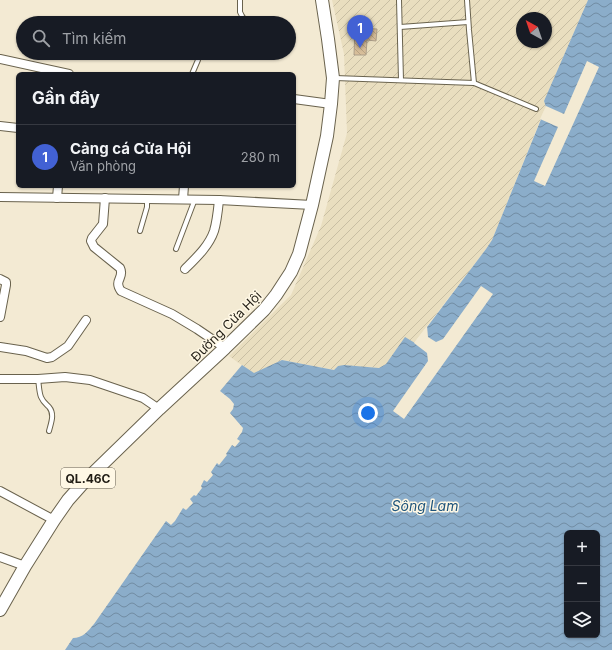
<!DOCTYPE html>
<html lang="vi">
<meta charset="utf-8">
<style>
body{margin:0;font-family:Inter,sans-serif;background:#20242c;color:#f1f3f6}
.controls{position:absolute;right:12px;bottom:12px;display:grid;overflow:hidden;border-radius:6px;box-shadow:0 1px 3px #0004}
.controls button{width:36px;height:36px;display:grid;place-items:center;padding:0;border:0;border-bottom:1px solid #363941;background:#171b24;color:#f1f3f6;font:20px sans-serif}
.compass{position:absolute;left:516px;top:12px;width:36px;height:36px;border-radius:50%;background:#171b24;box-shadow:0 1px 3px #0004;rotate:320deg}
.you{position:absolute;left:368px;top:413px;width:14px;height:14px;margin:-10px;border:3px solid #fff;border-radius:50%;background:#1a73e8;box-shadow:0 0 0 6px #1a73e833}
.badge{display:grid;place-items:center;width:26px;height:26px;border-radius:50%;background:#4261d4;color:#fff;font-size:13px;font-weight:700}
.pin{position:absolute;translate:-50% -33px;filter:drop-shadow(0 1px 2px #0008)}
.pin::after{content:'';position:absolute;top:21px;width:14px;height:12px;background:inherit;clip-path:polygon(0 0,100% 0,50% 100%)}
.list{margin:0;padding:0;list-style:none}
h2{display:flex;justify-content:space-between;align-items:center;height:52px;margin:0;padding:0 16px;font-size:17px}
h2 small{font-size:13px;font-weight:400;color:#9ea1a6}
.list li{display:grid;grid-template-columns:26px 1fr auto;gap:12px;align-items:center;box-sizing:border-box;height:64px;padding:0 16px;border-top:1px solid #363941}
.list b{display:block;font-size:15px;white-space:nowrap}
.list p{margin:0;font-size:13px;white-space:nowrap;color:#9ea1a6}
.list em{font-size:13px;font-style:normal;color:#9ea1a6}
.icon{flex:none;width:22px;height:22px;fill:none;stroke:currentColor;stroke-width:2;stroke-linecap:round;stroke-linejoin:round}
.map{position:relative;flex:none;width:612px;height:650px;overflow:hidden}
.search{position:absolute;background:#171b24;box-shadow:0 1px 3px #0004;left:16px;top:16px;width:280px;height:44px;display:flex;align-items:center;gap:10px;box-sizing:border-box;padding:0 14px;border-radius:22px;color:#9ea1a6;font-size:15px}
.panel{position:absolute;background:#171b24;box-shadow:0 1px 3px #0004;left:16px;top:72px;width:280px;height:116px;border-radius:6px}
.map>svg:first-child{display:block}
.industrial{fill:url(#industrial-furrows);fill-rule:evenodd}
.water{fill:url(#water-waves);fill-rule:evenodd}
.pier{fill:#f3ead3}
.building{fill:url(#building-back-hatch);stroke:#ac9e8a}
.lines{fill:none;stroke-linecap:round;stroke-linejoin:round}
.lane-casing{stroke:#69624d;stroke-width:6}
.street-casing{stroke:#69624d;stroke-width:10}
.primary-casing{stroke:#69624d;stroke-width:14}
.lane{stroke:#fff;stroke-width:4}
.street{stroke:#fff;stroke-width:8}
.primary{stroke:#fff;stroke-width:12}
.labels{text-anchor:middle;dominant-baseline:central;stroke-width:3;stroke-linejoin:round;paint-order:stroke}
.shield{fill:#fff8e5;stroke:#645f53;stroke-width:1}
.shield-label{font-size:12px;font-weight:bold;fill:#211d15}
.street-label{font-size:13px;fill:#211d15;stroke:#fff8e5}
.water-label{font-size:14px;font-style:italic;fill:#1e547c;stroke:#fff8e5}
</style>
<div class="map">
<svg width="612" height="650" viewBox="0 0 612 650">
<defs>
<pattern id="industrial-furrows" width="10" height="10" patternUnits="userSpaceOnUse"><rect width="10" height="10" fill="#e9debf"/><path d="M-1 1l2-2M0 10L10 0M9 11l2-2" fill="none" stroke="#c8bea3"/></pattern>
<pattern id="water-waves" width="16" height="10" patternUnits="userSpaceOnUse"><rect width="16" height="10" fill="#8badca"/><path d="M0 5q4-4 8 0t8 0" fill="none" stroke="#718ca3"/></pattern>
<pattern id="building-back-hatch" width="6" height="6" patternUnits="userSpaceOnUse"><rect width="6" height="6" fill="#d7be9a"/><path d="M-1 5l2 2M0 0l6 6M5-1l2 2" fill="none" stroke="#b8a384"/></pattern>
</defs>
<rect width="100%" height="100%" fill="#f3ead3"/>
<path class="industrial" d="M332 0H588L544 101 546 106 492 240 486 249 414 343 405 338 386 364 379 368 338 366 334 370 282 360 254 374 229 356 291 295 321 226 347 133 344 54ZM522 18H546V42H522Z"/>
<path class="water" d="M588 0H612V650H65L73 638C83 638 88 631 94 624L166 521 171 525 175 521 183 508 186 510 193 503 190 499 194 495 196 496 202 488 201 486 204 480 207 482 213 475 211 472 217 463 219 465 227 455 226 454 232 445 235 447 240 441 237 439 242 432 243 428 230 413 233 409 234 404 230 399 220 391 242 365 254 373 282 360 334 370 338 366 344 365 379 368 386 364 405 337 415 343 486 249 492 240 546 107 544 101ZM567 533H597V635H567Z"/>
<g class="pier">
<path d="M587 61 599 67 545 186 534 181 558 127 540 119 546 106 564 114Z"/>
<path d="M481 286 493 294 404 419 393 411 428 361 427 353 414 343 427 326 428 337 436 342 443 339Z"/>
</g>
<path class="building" d="M355 28 377 29 376 41 367 40 366 55H354Z"/>
<g class="lines">
<defs>
<g id="lane">
<path d="M240 0V12L242 16 244 19 249 20H271"/>
<path d="M399 0 401 80"/>
<path d="M467 0 469 30 474 83"/>
<path d="M400 27 468 22"/>
<path d="M192 74 198 60"/>
<path d="M335 78 474 83 536 109"/>
<path d="M140 231 147 207V199"/>
<path d="M176 249 195 199"/>
<path d="M38 379C39 385 39 392 41 397 43 402 46 404 49 407 55 414 51 423 49 431"/>
</g>
<g id="street">
<path d="M0 59 69 74"/>
<path d="M294 99 331 104"/>
<path d="M0 126 18 128"/>
<path d="M0 197 219 200 312 205"/>
<path d="M57 198 58 186"/>
<path d="M105 198 103 224 92 238 91 241 94 247 120 268C125 278 113 280 121 291L172 314 197 329 225 348"/>
<path d="M183 199 184 186"/>
<path d="M185 269C196 258 209 246 214 231 217 221 218 210 219 200"/>
<path d="M0 279 6 282V285L0 317"/>
<path d="M0 347 26 351 47 358 52 357 68 346 86 320"/>
<path d="M0 379H38L65 377 90 380 143 398 159 409"/>
<path d="M0 491 54 520"/>
<path d="M0 557 25 566"/>
</g>
<path id="primary" d="M0 610 25 566 54 520 68 500 84 482 159 409 225 348 264 310 276 295 291 272 299 254 312 205 327 136 331 104 333 78 328 39 322 0"/>
</defs>
<use href="#lane" class="lane-casing"/>
<use href="#street" class="street-casing"/>
<use href="#primary" class="primary-casing"/>
<use href="#lane" class="lane"/>
<use href="#street" class="street"/>
<use href="#primary" class="primary"/>
</g>
<g class="labels">
<rect class="shield" x="61" y="468" width="54" height="20" rx="3"/>
<g class="shield-label">
<text x="88" y="478">QL.46C</text>
</g>
<g class="street-label">
<text transform="translate(226 326) rotate(-45)">Đường Cửa Hội</text>
</g>
<g class="water-label">
<text x="425" y="505">Sông Lam</text>
</g>
</g>
</svg>
<div class="controls">
<button>+</button>
<button>−</button>
<button><svg class="icon" aria-label="layers" viewBox="0 0 24 24"><path d="M12 4l9 5-9 5-9-5zM3 14l9 5 9-5"/></svg></button>
</div>
<svg class="compass" viewBox="-18 -18 36 36"><path d="M0-13l5 13h-10z" fill="#e53935"/><path d="M0 13l5-13h-10z" fill="#9ea1a6"/></svg>
<div class="you"></div>
<div class="pin badge" style="left:360px;top:48px">1</div>
<div class="search"><svg class="icon" aria-label="search" viewBox="0 0 24 24"><circle cx="10" cy="10" r="6"/><path d="M15 15l6 6"/></svg>Tìm kiếm</div>
<section class="panel">
<h2>Gần đây<small></small></h2>
<ul class="list">
<li><span class="badge">1</span><div><b>Cảng cá Cửa Hội</b><p>Văn phòng</p></div><em>280 m</em></li>
</ul>
</section>
</div>
